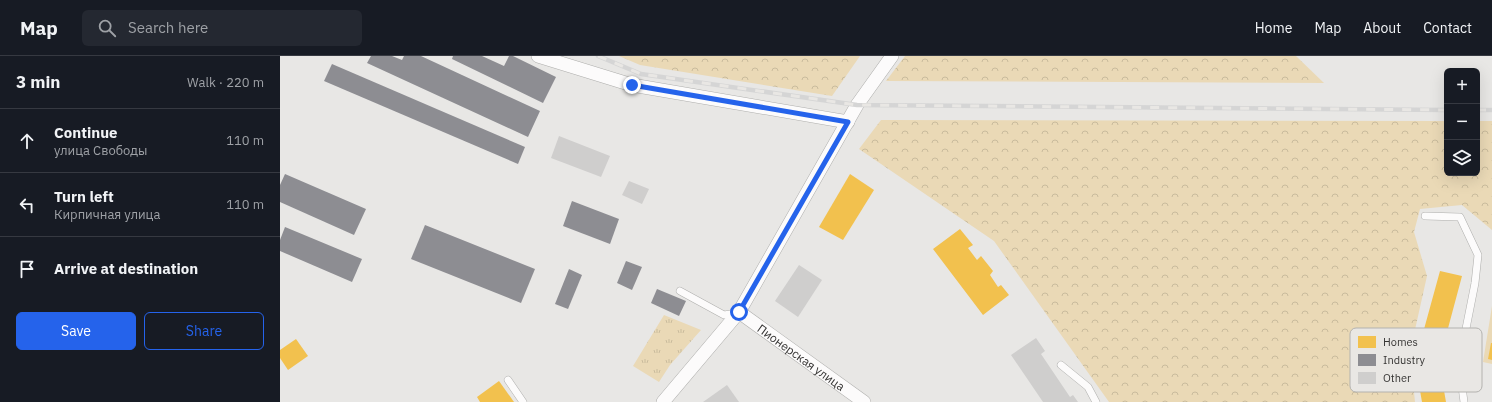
<!DOCTYPE html>
<meta charset="utf-8">
<style>
body{margin:0;font-family:"IBM Plex Sans",sans-serif;background:#242831;color:#f1f3f6}
.controls{position:absolute;right:12px;top:12px;display:grid;overflow:hidden;border-radius:6px;box-shadow:0 4px 16px #0002}
.controls button{width:36px;height:36px;display:grid;place-items:center;padding:0;border:0;border-bottom:1px solid #363941;background:#171b24;color:#f1f3f6;font:20px sans-serif}
.stop{position:absolute;width:12px;height:12px;margin:-9px;border:3px solid #2563eb;border-radius:50%;background:#fff}
.stop.end{background:#2563eb;border-color:#fff;box-shadow:0 1px 4px #0008}
.list{margin:0;padding:0;list-style:none}
h2{display:flex;justify-content:space-between;align-items:center;height:52px;margin:0;padding:0 16px;font-size:17px}
h2 small{font-size:13px;font-weight:400;color:#9ea1a6}
.list li{display:grid;grid-template-columns:26px 1fr auto;gap:12px;align-items:center;box-sizing:border-box;height:64px;padding:0 16px;border-top:1px solid #363941}
.list b{display:block;font-size:15px;white-space:nowrap}
.list p{margin:0;font-size:13px;white-space:nowrap;color:#9ea1a6}
.list em{font-size:13px;font-style:normal;color:#9ea1a6}
.actions{display:flex;gap:8px;padding:12px 16px}
.actions a{flex:1;padding:9px 0;border:1px solid #2563eb;border-radius:6px;text-align:center;font-size:14px;color:#2563eb}
.actions .main{background:#2563eb;color:#fff}
.icon{flex:none;width:22px;height:22px;fill:none;stroke:currentColor;stroke-width:2;stroke-linecap:round;stroke-linejoin:round}
.map{position:relative;flex:none;width:1212px;height:346px;overflow:hidden}
header{display:flex;align-items:center;gap:24px;box-sizing:border-box;height:56px;padding:0 20px;background:#171b24;border-bottom:1px solid #363941}
header strong{font-size:19px}
nav{display:flex;gap:22px;margin-inline-start:auto;font-size:14px}
.search{width:280px;height:36px;background:#242831;display:flex;align-items:center;gap:10px;box-sizing:border-box;padding:0 14px;border-radius:6px;color:#9ea1a6;font-size:15px}
main{display:flex}
aside{flex:1;background:#171b24}
.map>svg:first-child{display:block}
.green{fill:#ead9b6}
.forest{fill:url(#forest-crowns)}
.park{fill:url(#park-tufts)}
.homes{fill:#f2c14e}
.industry{fill:#8d8d92}
.building{fill:#cfcecd}
.lines{fill:none;stroke-linecap:round;stroke-linejoin:round}
.lane-casing{stroke:#aeaeac;stroke-width:8}
.street-casing{stroke:#aeaeac;stroke-width:14}
.lane{stroke:#fcfbfb;stroke-width:7}
.street{stroke:#fcfbfb;stroke-width:13}
.rail-casing{stroke:#d5d5d5;stroke-width:4.5}
.rail{stroke:#e9e7e4;stroke-width:3;stroke-dasharray:9;stroke-linecap:butt}
.route{stroke:#2563eb;stroke-width:5}
.labels{text-anchor:middle;dominant-baseline:central;stroke-width:4;stroke-linejoin:round;paint-order:stroke}
.street-label{font-size:12px;fill:#363534;stroke:#e9e7e4}
.key{fill:#e9e7e4;stroke:#b3b2af;stroke-width:1}
.key-label{font-size:11px;fill:#363534}
</style>
<header>
<strong>Map</strong>
<div class="search"><svg class="icon" aria-label="search" viewBox="0 0 24 24"><circle cx="10" cy="10" r="6"/><path d="M15 15l6 6"/></svg>Search here</div>
<nav><a>Home</a><a>Map</a><a>About</a><a>Contact</a></nav>
</header>
<main>
<aside>
<h2>3 min<small>Walk · 220 m</small></h2>
<ul class="list">
<li><svg class="icon" aria-label="ahead" viewBox="0 0 24 24"><path d="M12 20V5M6 11l6-6 6 6"/></svg><div><b>Continue</b><p>улица Свободы</p></div><em>110 m</em></li>
<li><svg class="icon" aria-label="left" viewBox="0 0 24 24"><path d="M17 20v-9H6M10 6l-5 5 5 5"/></svg><div><b>Turn left</b><p>Кирпичная улица</p></div><em>110 m</em></li>
<li><svg class="icon" aria-label="arrive" viewBox="0 0 24 24"><path d="M6 21V4h12l-3 4 3 4H6"/></svg><div><b>Arrive at destination</b></div></li>
</ul>
<div class="actions"><a class="main">Save</a><a>Share</a></div>
</aside>
<div class="map">
<svg width="1212" height="346" viewBox="0 0 1212 346">
<defs>
<pattern id="forest-crowns" width="20" height="18" patternUnits="userSpaceOnUse"><rect width="20" height="18" fill="#ead9b6"/><path d="M2 6a3 3 0 1 1 6 0M12 15a3 3 0 1 1 6 0" fill="none" stroke="#c9bb9d"/></pattern>
<pattern id="park-tufts" width="24" height="20" patternUnits="userSpaceOnUse"><rect width="24" height="20" fill="#ead9b6"/><path d="M3 7l-1-3M5 7V3M7 7l1-3M15 17l-1-3M17 17v-4M19 17l1-3" fill="none" stroke="#c9bb9d"/></pattern>
</defs>
<rect width="100%" height="100%" fill="#e8e7e5"/>
<path class="green" d="M1212 250V308L1203 306Z"/>
<g class="forest">
<path d="M339 0H580L552 40 360 9Z"/>
<path d="M625 0H1016L1044 27 606 25Z"/>
<path d="M601 64 1167 65V117H1197V65H1212V174L1182 149 1140 153 1134 176 1147 220 1130 296 1135 346H829L714 185 579 93Z"/>
</g>
<path class="park" d="M384 259 421 274 390 309 379 326 353 310Z"/>
<g class="homes">
<path d="M570 118 594 134 563 184 539 171Z"/>
<path d="M680 173 693 189 688 192 697 204 701 200 713 215 710 219 718 231 721 229 729 239 703 259 653 193Z"/>
<path d="M1160 215 1182 220 1159 306 1166 346H1142L1135 306Z"/>
<path d="M16 283 28 300 8 314 0 302V294Z"/>
<path d="M1211 287H1212V304L1208 303Z"/>
<path d="M219 325 234 346H200L197 341Z"/>
</g>
<g class="industry">
<path d="M91 0H112L122 4 124 0H141L260 55 248 81 87 7Z"/>
<path d="M173 0H202L224 10 229 0H233L276 21 263 47 172 3Z"/>
<path d="M52 8 245 91 238 108 44 25Z"/>
<path d="M5 118 86 153 74 179 0 146V129Z"/>
<path d="M292 145 339 163 330 188 283 170Z"/>
<path d="M145 169 255 213 241 247 131 203Z"/>
<path d="M5 171 82 203 72 226 0 195V184Z"/>
<path d="M346 205 362 211 352 234 337 227Z"/>
<path d="M289 213 302 219 288 253 275 248Z"/>
<path d="M377 233 406 245 399 260 371 247Z"/>
</g>
<g class="building">
<path d="M279 80 330 100 321 121 271 102Z"/>
<path d="M349 125 369 133 362 148 342 139Z"/>
<path d="M519 209 542 224 518 261 495 245Z"/>
<path d="M756 282 765 295 761 298 790 341 793 339 798 346H763L731 299Z"/>
<path d="M447 329 459 346H423Z"/>
</g>
<g class="lines">
<defs>
<g id="lane">
<path d="M1145 160 1180 161 1198 199 1195 227 1179 308 1184 346"/>
<path d="M400 235 444 259 457 257"/>
<path d="M781 309 808 331 816 346"/>
<path d="M228 324 243 346"/>
</g>
<g id="street">
<path d="M258 0 352 29 568 66"/>
<path id="s1" d="M459 256 584 346"/>
<path d="M383 346 459 256 577 49 612 0"/>
</g>
</defs>
<use href="#lane" class="lane-casing"/>
<use href="#street" class="street-casing"/>
<use href="#lane" class="lane"/>
<use href="#street" class="street"/>
<defs>
<g id="rail">
<path d="M318 0 361 18 577 49 1167 54"/>
<path d="M1197 54H1212"/>
</g>
</defs>
<use href="#rail" class="rail-casing"/>
<use href="#rail" class="rail"/>
</g>
<g class="lines">
<path class="route" d="M352 29 568 66 459 256"/>
</g>
<g class="labels">
<g class="street-label">
<text stroke="none"><textPath href="#s1" startOffset="77">Пионерская улица</textPath></text>
</g>
</g>
<rect x="1070" y="272" width="132" height="64" rx="6" class="key"/>
<rect x="1078" y="280" width="18" height="12" fill="#f2c14e"/>
<rect x="1078" y="298" width="18" height="12" fill="#8d8d92"/>
<rect x="1078" y="316" width="18" height="12" fill="#cfcecd"/>
<g class="key-label">
<text x="1103" y="290">Homes</text>
<text x="1103" y="308">Industry</text>
<text x="1103" y="326">Other</text>
</g>
</svg>
<div class="controls">
<button>+</button>
<button>−</button>
<button><svg class="icon" aria-label="layers" viewBox="0 0 24 24"><path d="M12 4l9 5-9 5-9-5zM3 14l9 5 9-5"/></svg></button>
</div>
<div class="stop" style="left:459px;top:256px"></div>
<div class="stop end" style="left:352px;top:29px"></div>
</div>
</main>
